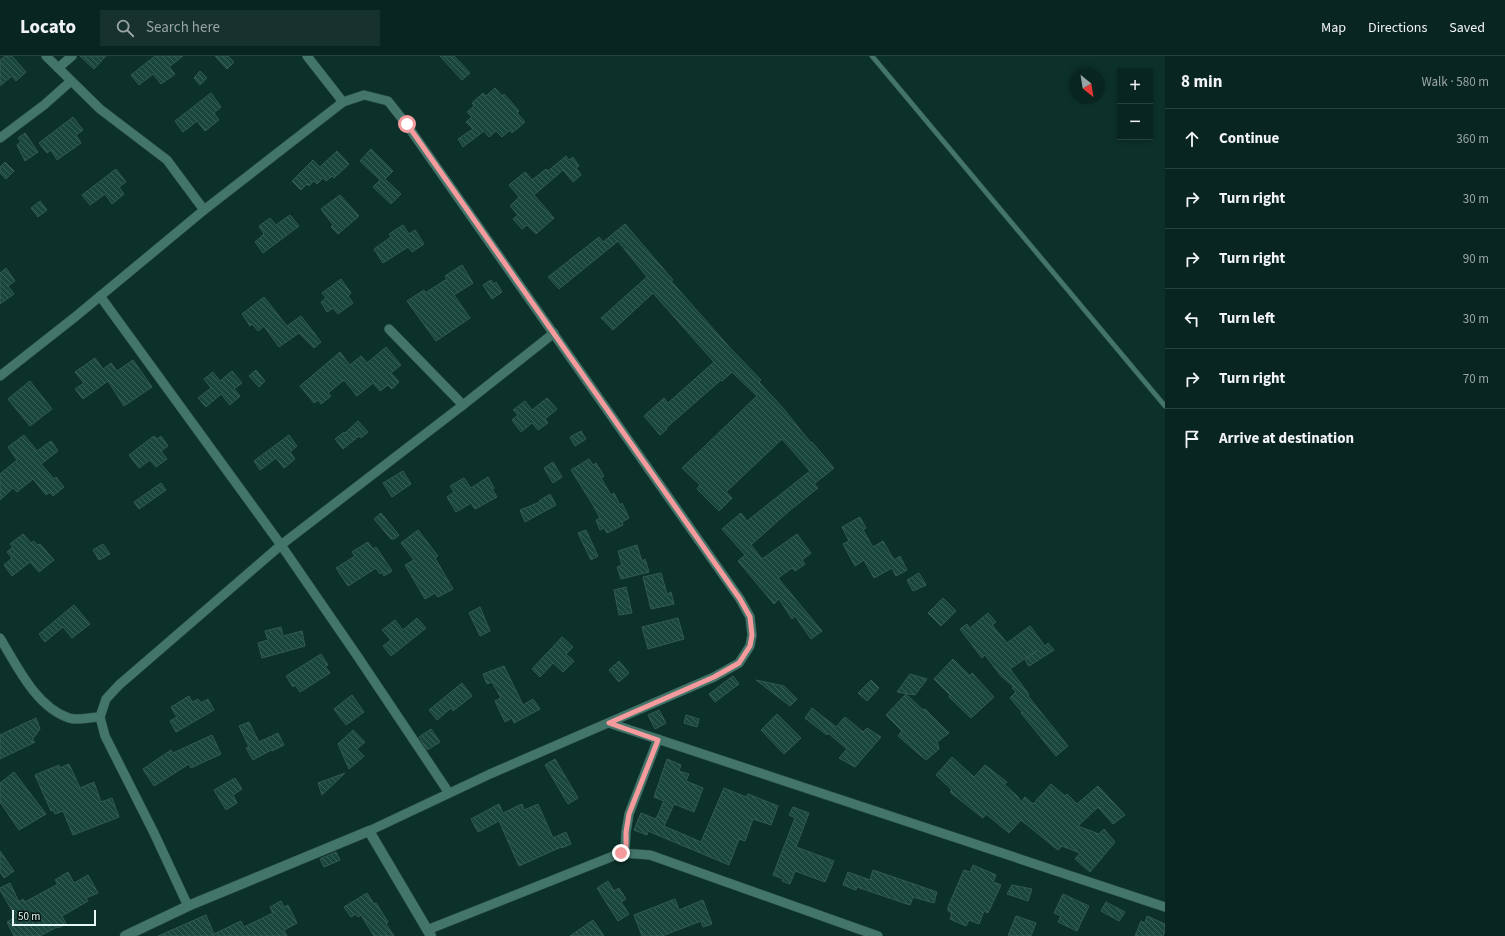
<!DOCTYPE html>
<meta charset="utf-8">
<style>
body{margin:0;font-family:"Source Sans 3",sans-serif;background:#17312d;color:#f1f3f6}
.controls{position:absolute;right:12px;top:12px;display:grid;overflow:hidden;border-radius:0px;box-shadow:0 2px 6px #0003}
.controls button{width:36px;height:36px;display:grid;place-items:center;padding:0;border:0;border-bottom:1px solid #29423e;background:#092520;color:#f1f3f6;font:20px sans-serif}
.compass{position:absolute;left:1069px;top:12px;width:36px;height:36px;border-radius:50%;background:#092520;box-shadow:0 2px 6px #0003;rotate:150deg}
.scale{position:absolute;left:12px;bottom:10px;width:84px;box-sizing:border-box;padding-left:4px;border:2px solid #e5f9f4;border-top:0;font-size:11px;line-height:14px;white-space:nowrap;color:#e5f9f4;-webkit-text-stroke:3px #071613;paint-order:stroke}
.stop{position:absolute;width:12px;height:12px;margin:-9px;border:3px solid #f59b9e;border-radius:50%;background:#fff}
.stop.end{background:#f59b9e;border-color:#fff;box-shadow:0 1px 4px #0008}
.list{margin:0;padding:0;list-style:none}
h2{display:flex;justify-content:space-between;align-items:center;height:52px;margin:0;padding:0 16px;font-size:17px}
h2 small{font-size:13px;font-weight:400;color:#99a5a5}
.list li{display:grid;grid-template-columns:26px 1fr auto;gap:12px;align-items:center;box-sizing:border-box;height:60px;padding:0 16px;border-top:1px solid #29423e}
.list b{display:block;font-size:15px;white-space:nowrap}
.list em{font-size:13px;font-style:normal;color:#99a5a5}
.icon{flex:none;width:22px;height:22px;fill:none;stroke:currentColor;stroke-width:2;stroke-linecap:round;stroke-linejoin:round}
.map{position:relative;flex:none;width:1165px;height:880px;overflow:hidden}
header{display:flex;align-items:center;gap:24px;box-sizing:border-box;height:56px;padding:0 20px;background:#092520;border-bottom:1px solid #29423e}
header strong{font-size:19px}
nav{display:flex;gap:22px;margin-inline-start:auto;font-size:14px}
.search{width:280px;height:36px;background:#17312d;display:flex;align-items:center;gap:10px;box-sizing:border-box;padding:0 14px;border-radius:0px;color:#99a5a5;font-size:15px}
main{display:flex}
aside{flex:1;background:#092520}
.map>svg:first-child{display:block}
.building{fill:url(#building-back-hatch);stroke:#355951}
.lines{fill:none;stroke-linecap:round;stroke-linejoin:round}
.service-casing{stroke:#2a4d46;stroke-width:5.5}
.minor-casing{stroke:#2a4d46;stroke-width:10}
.tertiary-casing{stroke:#2a4d46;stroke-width:11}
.service{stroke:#43756a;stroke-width:4.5}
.minor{stroke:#43756a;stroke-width:9}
.tertiary{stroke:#43756a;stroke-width:10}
.route{stroke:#f59b9e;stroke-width:5}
</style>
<header>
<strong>Locato</strong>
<div class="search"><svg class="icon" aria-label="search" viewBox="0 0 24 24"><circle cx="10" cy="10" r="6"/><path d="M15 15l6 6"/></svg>Search here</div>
<nav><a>Map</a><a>Directions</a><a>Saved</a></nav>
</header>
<main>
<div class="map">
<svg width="1165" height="880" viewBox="0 0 1165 880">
<defs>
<pattern id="building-back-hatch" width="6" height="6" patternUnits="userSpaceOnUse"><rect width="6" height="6" fill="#19463d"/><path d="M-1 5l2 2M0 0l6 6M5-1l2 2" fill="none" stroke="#3a615a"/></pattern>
</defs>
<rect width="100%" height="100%" fill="#0c312a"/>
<g class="building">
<path d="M5 0H12L26 16 16 25 12 20 0 30V4Z"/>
<path d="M80 0H106L94 13Z"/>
<path d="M155 0H183L169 11 175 18 161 28 153 18 139 29 131 19Z"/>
<path d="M215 0H228L234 6 227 13Z"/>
<path d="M440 0H454L470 17 462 24Z"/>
<path d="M200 15 207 22 200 29 194 22Z"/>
<path d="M495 32 502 40 504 38 519 55 517 57 525 66 512 77 510 74 502 81 496 75 489 81 484 75 463 91 458 83 473 73 466 66 472 61 467 56 474 50 472 47 483 37 486 40Z"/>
<path d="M211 37 221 51 214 57 219 64 205 75 197 65 183 76 175 65Z"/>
<path d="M73 61 83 74 76 79 81 87 57 104 51 94 47 97 39 87Z"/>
<path d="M25 77 38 96 25 105 17 89 21 86 18 82Z"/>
<path d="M371 93 393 115 385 123 401 138 391 148 373 131 380 124 360 105Z"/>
<path d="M337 95 349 108 334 122 332 120 326 125 323 122 317 128 314 125 309 130 307 128 301 134 292 125 313 104 320 111Z"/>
<path d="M566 100 569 104 573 101 579 110 576 112 581 119 573 126 563 114 534 139 554 162 536 178 527 169 522 173 513 163 518 159 510 150 519 141 509 129 525 116 532 124 546 113 548 115Z"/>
<path d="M5 106 14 115 6 123 0 117V111Z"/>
<path d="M116 113 126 126 119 131 124 138 112 148 105 138 90 149 82 139Z"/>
<path d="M340 139 359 160 338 178 331 171 333 169 321 153Z"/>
<path d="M40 145 47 154 38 161 31 152Z"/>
<path d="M290 159 299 170 263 197 255 186 264 178 259 170 270 162 276 169Z"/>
<path d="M625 168 673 224 671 225 731 293 761 324 759 326 783 352 811 387 812 386 834 412 814 428 818 432 789 455 751 489 762 503 797 478 811 497 802 504 805 508 795 515 792 512 778 522 822 575 811 583 795 560 792 563 779 543 774 548 738 505 745 499 722 473 741 457 747 465 810 415 782 383 726 436 732 442 719 455 697 433 700 429 682 412 757 340 732 316 722 325 721 324 666 372 667 373 660 379 644 360 664 342 668 347 714 306 653 237 613 274 601 262 647 221 618 185 559 233 548 221 599 181 603 186Z"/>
<path d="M403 169 409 178 415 174 424 188 412 196 408 191 383 207 374 193 391 181 389 178Z"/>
<path d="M462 209 473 227 454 239 470 262 436 285 407 245 424 234 425 237 447 223 445 220Z"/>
<path d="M6 212 15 225 8 230 14 238 0 248V217Z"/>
<path d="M341 223 351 237 348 240 353 247 338 258 333 252 327 256 321 246 326 242 322 237Z"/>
<path d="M491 224 494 228 496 226 502 236 492 243 483 229Z"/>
<path d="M264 241 287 270 301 260 321 286 314 292 299 277 279 291 264 270 258 275 252 268 250 270 242 258Z"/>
<path d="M386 291 401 309 391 317 399 326 392 333 388 329 380 335 373 327 357 340 344 324 328 337 331 340 321 348 318 344 314 347 300 330 340 296 350 309 361 300 367 307Z"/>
<path d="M95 302 103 313 111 307 117 315 133 304 152 331 124 350 108 325 83 343 75 333 84 327 75 316Z"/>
<path d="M256 314 265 325 259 331 249 320Z"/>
<path d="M232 315 242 327 234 333 240 340 230 349 221 338 206 351 198 342 211 332 204 323 213 316 220 325Z"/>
<path d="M30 325 52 353 30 370 8 343Z"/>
<path d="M547 342 557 353 545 363 548 367 538 374 532 367 521 376 512 364 518 359 513 354 525 345 532 354Z"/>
<path d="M358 365 368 376 361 382 359 380 343 393 335 383 344 376 345 377Z"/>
<path d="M581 375 586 383 575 390 570 381Z"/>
<path d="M24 379 37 395 51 385 58 395 41 408 54 423 56 421 64 431 53 440 50 436 46 439 33 423 17 436 13 432 0 444V418L17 404 8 391Z"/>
<path d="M289 379 297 390 290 396 295 403 284 412 276 402 260 414 254 405Z"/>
<path d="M154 380 157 383 161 380 168 390 161 395 167 403 156 411 150 404 139 412 129 399Z"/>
<path d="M589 403 593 409 596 407 604 420 601 422 611 439 614 437 620 449 622 447 629 462 622 466 623 469 607 477 604 472 600 474 596 464 600 462 593 449 571 414Z"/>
<path d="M553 406 562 421 553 427 544 412Z"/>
<path d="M403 415 411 428 392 441 383 427Z"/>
<path d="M488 421 494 432 492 433 497 441 475 453 471 447 456 456 447 441 454 436 450 430 464 422 471 432Z"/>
<path d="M161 427 166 434 139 453 134 446Z"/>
<path d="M550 438 556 449 525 466 520 454 540 446 539 445Z"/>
<path d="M381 457 399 479 394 483H391L374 463Z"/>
<path d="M860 461 866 472 863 474 873 491 883 485 894 504 900 500 907 514 896 520 892 512 874 522 864 504 855 510 843 488 849 485 842 471Z"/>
<path d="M418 474 438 500 435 502 453 533 438 541 435 537 425 543 405 509 414 504 401 487Z"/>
<path d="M586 474 598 500 591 504 578 477Z"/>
<path d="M23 478 31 487 34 485 37 489 40 488 54 504 39 516 30 506 12 520 4 509 12 502 7 496 13 491 10 488Z"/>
<path d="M368 486 373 493 376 491 392 515 384 520 382 516 380 518 376 512 348 530 336 512 355 500 352 496Z"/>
<path d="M103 488 110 498 99 504 93 494Z"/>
<path d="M637 489 642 505 645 503 649 516 621 523 617 511 622 509 618 495Z"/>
<path d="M661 517 667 538 671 536 674 548 651 553 643 521Z"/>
<path d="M919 517 926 529 913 535 907 524Z"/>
<path d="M626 531 632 557 619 559 614 534Z"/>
<path d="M943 542 956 555 941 570 928 557Z"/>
<path d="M74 549 90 568 72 582 63 571 45 586 39 578Z"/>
<path d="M480 551 490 575 480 580 469 557Z"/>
<path d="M988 557 996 566 992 569 1007 587 1030 570 1045 590 1048 587 1054 594 1029 610 1025 604 1037 595H1036L1010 613 1025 633 1029 639 1028 640 1068 690 1056 700 1021 657 1022 656 1010 642 1016 636 1012 632 1014 631 1001 620 985 599 982 602 960 573 967 568 970 572Z"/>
<path d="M417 562 426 572 391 600 383 590 391 584 382 574 395 564 403 574Z"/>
<path d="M678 562 684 583 648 593 642 571Z"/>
<path d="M281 571 283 580 302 575 305 590 262 602 258 587 268 584 265 575Z"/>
<path d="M562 581 573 591 566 598 574 605 563 616 553 607 540 621 532 613Z"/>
<path d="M321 598 328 609 325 610 330 617 300 636 295 629 293 631 286 620Z"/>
<path d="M953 603 970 620 972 617 994 641 971 662 949 641 950 639 934 623Z"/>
<path d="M619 605 629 617 619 626 609 614Z"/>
<path d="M504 610 523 649 533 643 540 653 514 667 512 662 505 666 495 645 501 642 492 626 487 628 483 618Z"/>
<path d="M910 618 927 623 915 639 897 636Z"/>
<path d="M733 620 739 628 715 646 709 638Z"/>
<path d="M756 624 784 630 797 643 790 650Z"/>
<path d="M871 624 879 632 867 645 858 637Z"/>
<path d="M462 627 472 640 453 655 451 652 437 664 429 654Z"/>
<path d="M906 638 923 654 925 653 949 677 937 686 939 693 926 704 898 680 902 675 886 659Z"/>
<path d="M352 639 364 656 346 669 334 653Z"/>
<path d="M189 640 192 646 198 643 201 647 208 643 214 654 176 676 170 665 177 661 171 651Z"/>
<path d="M812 652 836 671 845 661 863 676 867 672 881 681 855 711 839 702 847 693 828 677 827 679 805 662Z"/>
<path d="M659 654 666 667 655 673 648 659Z"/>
<path d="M777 658 801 682 784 698 761 674Z"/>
<path d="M686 659 699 663 697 671 684 667Z"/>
<path d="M36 662 40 673 32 684 35 686 0 703V679Z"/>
<path d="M249 666 259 686 278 677 284 689 272 695 271 694 253 704 246 692 249 691 239 670Z"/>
<path d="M431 673 440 686 427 694 419 681Z"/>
<path d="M353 674 365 686 357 693 364 700 349 713 338 688Z"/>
<path d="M212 679 221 698 191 712 189 708 154 730 143 713 171 694 173 697Z"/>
<path d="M952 701 974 721 985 709 1007 726 1004 728 1018 741 1021 746 1025 741 1033 748 1051 728 1065 740 1067 738 1077 748 1098 730 1125 759 1113 768 1098 751 1078 770 1099 778 1104 773 1115 786 1090 816 1075 803 1080 797 1062 790 1058 794 1021 764 1009 777 986 758 983 762 950 736 952 734 936 719Z"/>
<path d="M555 703 578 742 568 748 545 709Z"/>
<path d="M667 703 681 709 679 715 689 718 686 725 703 732 694 756 674 748 664 770 701 786 724 732 746 741 748 738 778 750 771 769 753 763 745 785 739 783 729 809 648 775 647 779 634 774 641 757 656 763 664 745 654 741Z"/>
<path d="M69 708 80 732 94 726 101 746 112 742 119 761 73 779 63 755 55 758 53 754 51 755 35 719 59 709 60 712Z"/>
<path d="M14 716 46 758 19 774 0 746V727Z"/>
<path d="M345 717 322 739 318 727Z"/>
<path d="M235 722 242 733 233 739 237 747 226 754 214 734Z"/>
<path d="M499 748 503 757 522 748 524 754 538 748 553 782 566 776 571 788 562 792 561 791 519 810 499 765 478 776 471 763Z"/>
<path d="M793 751 809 757 796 791 834 805 825 826 795 815 790 828 782 825 783 823 773 819 795 762 789 759Z"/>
<path d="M0 795 14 815 4 822 0 816Z"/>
<path d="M336 796 340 804 324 811 320 803Z"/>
<path d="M973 809 996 819 993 826 1001 829 988 857 984 855 979 868 969 864 966 870 950 863 952 857 948 855V851L964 814 970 816Z"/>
<path d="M873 814 937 836 934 847 913 841 910 849 857 831 856 834 843 829 848 816 870 824Z"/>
<path d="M68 816 74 827 88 819 98 837 86 842 88 845 62 860 66 868 58 872 57 871 40 880H14L7 866 16 861 0 834V832L10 827 19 846 23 843 25 846 58 828 55 824Z"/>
<path d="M608 825 614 835 619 832 626 843 621 846 629 858 618 865 597 832Z"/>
<path d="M1012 829 1032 833 1028 845 1007 838Z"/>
<path d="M367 837 374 848 376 847 388 866 386 868 394 880H374L361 859 358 861 356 858 351 861 344 851Z"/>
<path d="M1063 838 1089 850 1077 875 1058 866 1061 860 1054 857Z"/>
<path d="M675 843 679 854 703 844 712 868 703 871 701 865 662 880H642L634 859Z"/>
<path d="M281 845 284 851 288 849 297 867 284 874 287 880H158L206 859 214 878 241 865 244 871 273 857 270 851Z"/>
<path d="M1106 846 1125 856 1119 865 1101 855Z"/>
<path d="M1016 860 1036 867 1031 880H1008Z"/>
<path d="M1147 860 1165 868V875L1163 880H1135L1141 865 1145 867Z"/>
<path d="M593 864 604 880H570Z"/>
</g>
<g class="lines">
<defs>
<path id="service" d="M872 0 1165 350"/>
<g id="minor">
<path d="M46 0 100 53 167 104 204 154"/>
<path d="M307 0 343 46"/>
<path d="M58 12 72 0"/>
<path d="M0 82 44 49 71 25"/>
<path d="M100 240 281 489 358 601 449 737"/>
<path d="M389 273 463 349"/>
<path d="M0 320 75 261 204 154 343 46 364 39 388 45 407 69 740 543 750 561 752 579 750 590 739 607 714 621 490 718 369 775"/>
<path d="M0 582C17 610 36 651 69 662 77 665 91 661 100 661"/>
<path d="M609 667 1165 851"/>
<path d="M621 797 625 794 626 776 629 758 658 683"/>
<path d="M188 850 154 777 105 680 100 661 106 643 119 629 281 489 463 349 554 277"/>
<path d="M427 874 621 797 650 799 878 880"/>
</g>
<path id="tertiary" d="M125 880 188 850 369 775 431 880"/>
</defs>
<use href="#service" class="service-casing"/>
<use href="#minor" class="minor-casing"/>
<use href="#tertiary" class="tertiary-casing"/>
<use href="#service" class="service"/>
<use href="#minor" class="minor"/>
<use href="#tertiary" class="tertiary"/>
</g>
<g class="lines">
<path class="route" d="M407 68 740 543 750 561 752 579 750 590 739 607 714 621 609 667 658 684 629 758 626 776V794L621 797"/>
</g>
</svg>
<div class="controls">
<button>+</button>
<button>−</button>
</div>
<svg class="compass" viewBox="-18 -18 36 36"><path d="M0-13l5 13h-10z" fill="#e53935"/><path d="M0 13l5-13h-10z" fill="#99a5a5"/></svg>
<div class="scale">50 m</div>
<div class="stop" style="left:407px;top:68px"></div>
<div class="stop end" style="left:621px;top:797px"></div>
</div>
<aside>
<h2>8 min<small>Walk · 580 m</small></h2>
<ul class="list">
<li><svg class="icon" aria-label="ahead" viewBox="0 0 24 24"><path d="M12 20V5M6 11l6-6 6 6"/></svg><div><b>Continue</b></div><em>360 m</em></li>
<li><svg class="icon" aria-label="right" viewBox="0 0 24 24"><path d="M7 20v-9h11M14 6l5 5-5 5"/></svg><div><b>Turn right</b></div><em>30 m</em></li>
<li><svg class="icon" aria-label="right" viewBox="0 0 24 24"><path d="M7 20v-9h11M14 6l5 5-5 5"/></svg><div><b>Turn right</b></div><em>90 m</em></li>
<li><svg class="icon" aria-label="left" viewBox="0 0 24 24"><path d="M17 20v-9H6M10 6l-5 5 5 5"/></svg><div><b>Turn left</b></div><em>30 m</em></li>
<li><svg class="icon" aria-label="right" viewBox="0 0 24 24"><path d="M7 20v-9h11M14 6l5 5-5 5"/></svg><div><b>Turn right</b></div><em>70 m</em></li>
<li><svg class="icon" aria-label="arrive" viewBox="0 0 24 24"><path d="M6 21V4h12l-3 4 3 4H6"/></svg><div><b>Arrive at destination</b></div></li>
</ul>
</aside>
</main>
